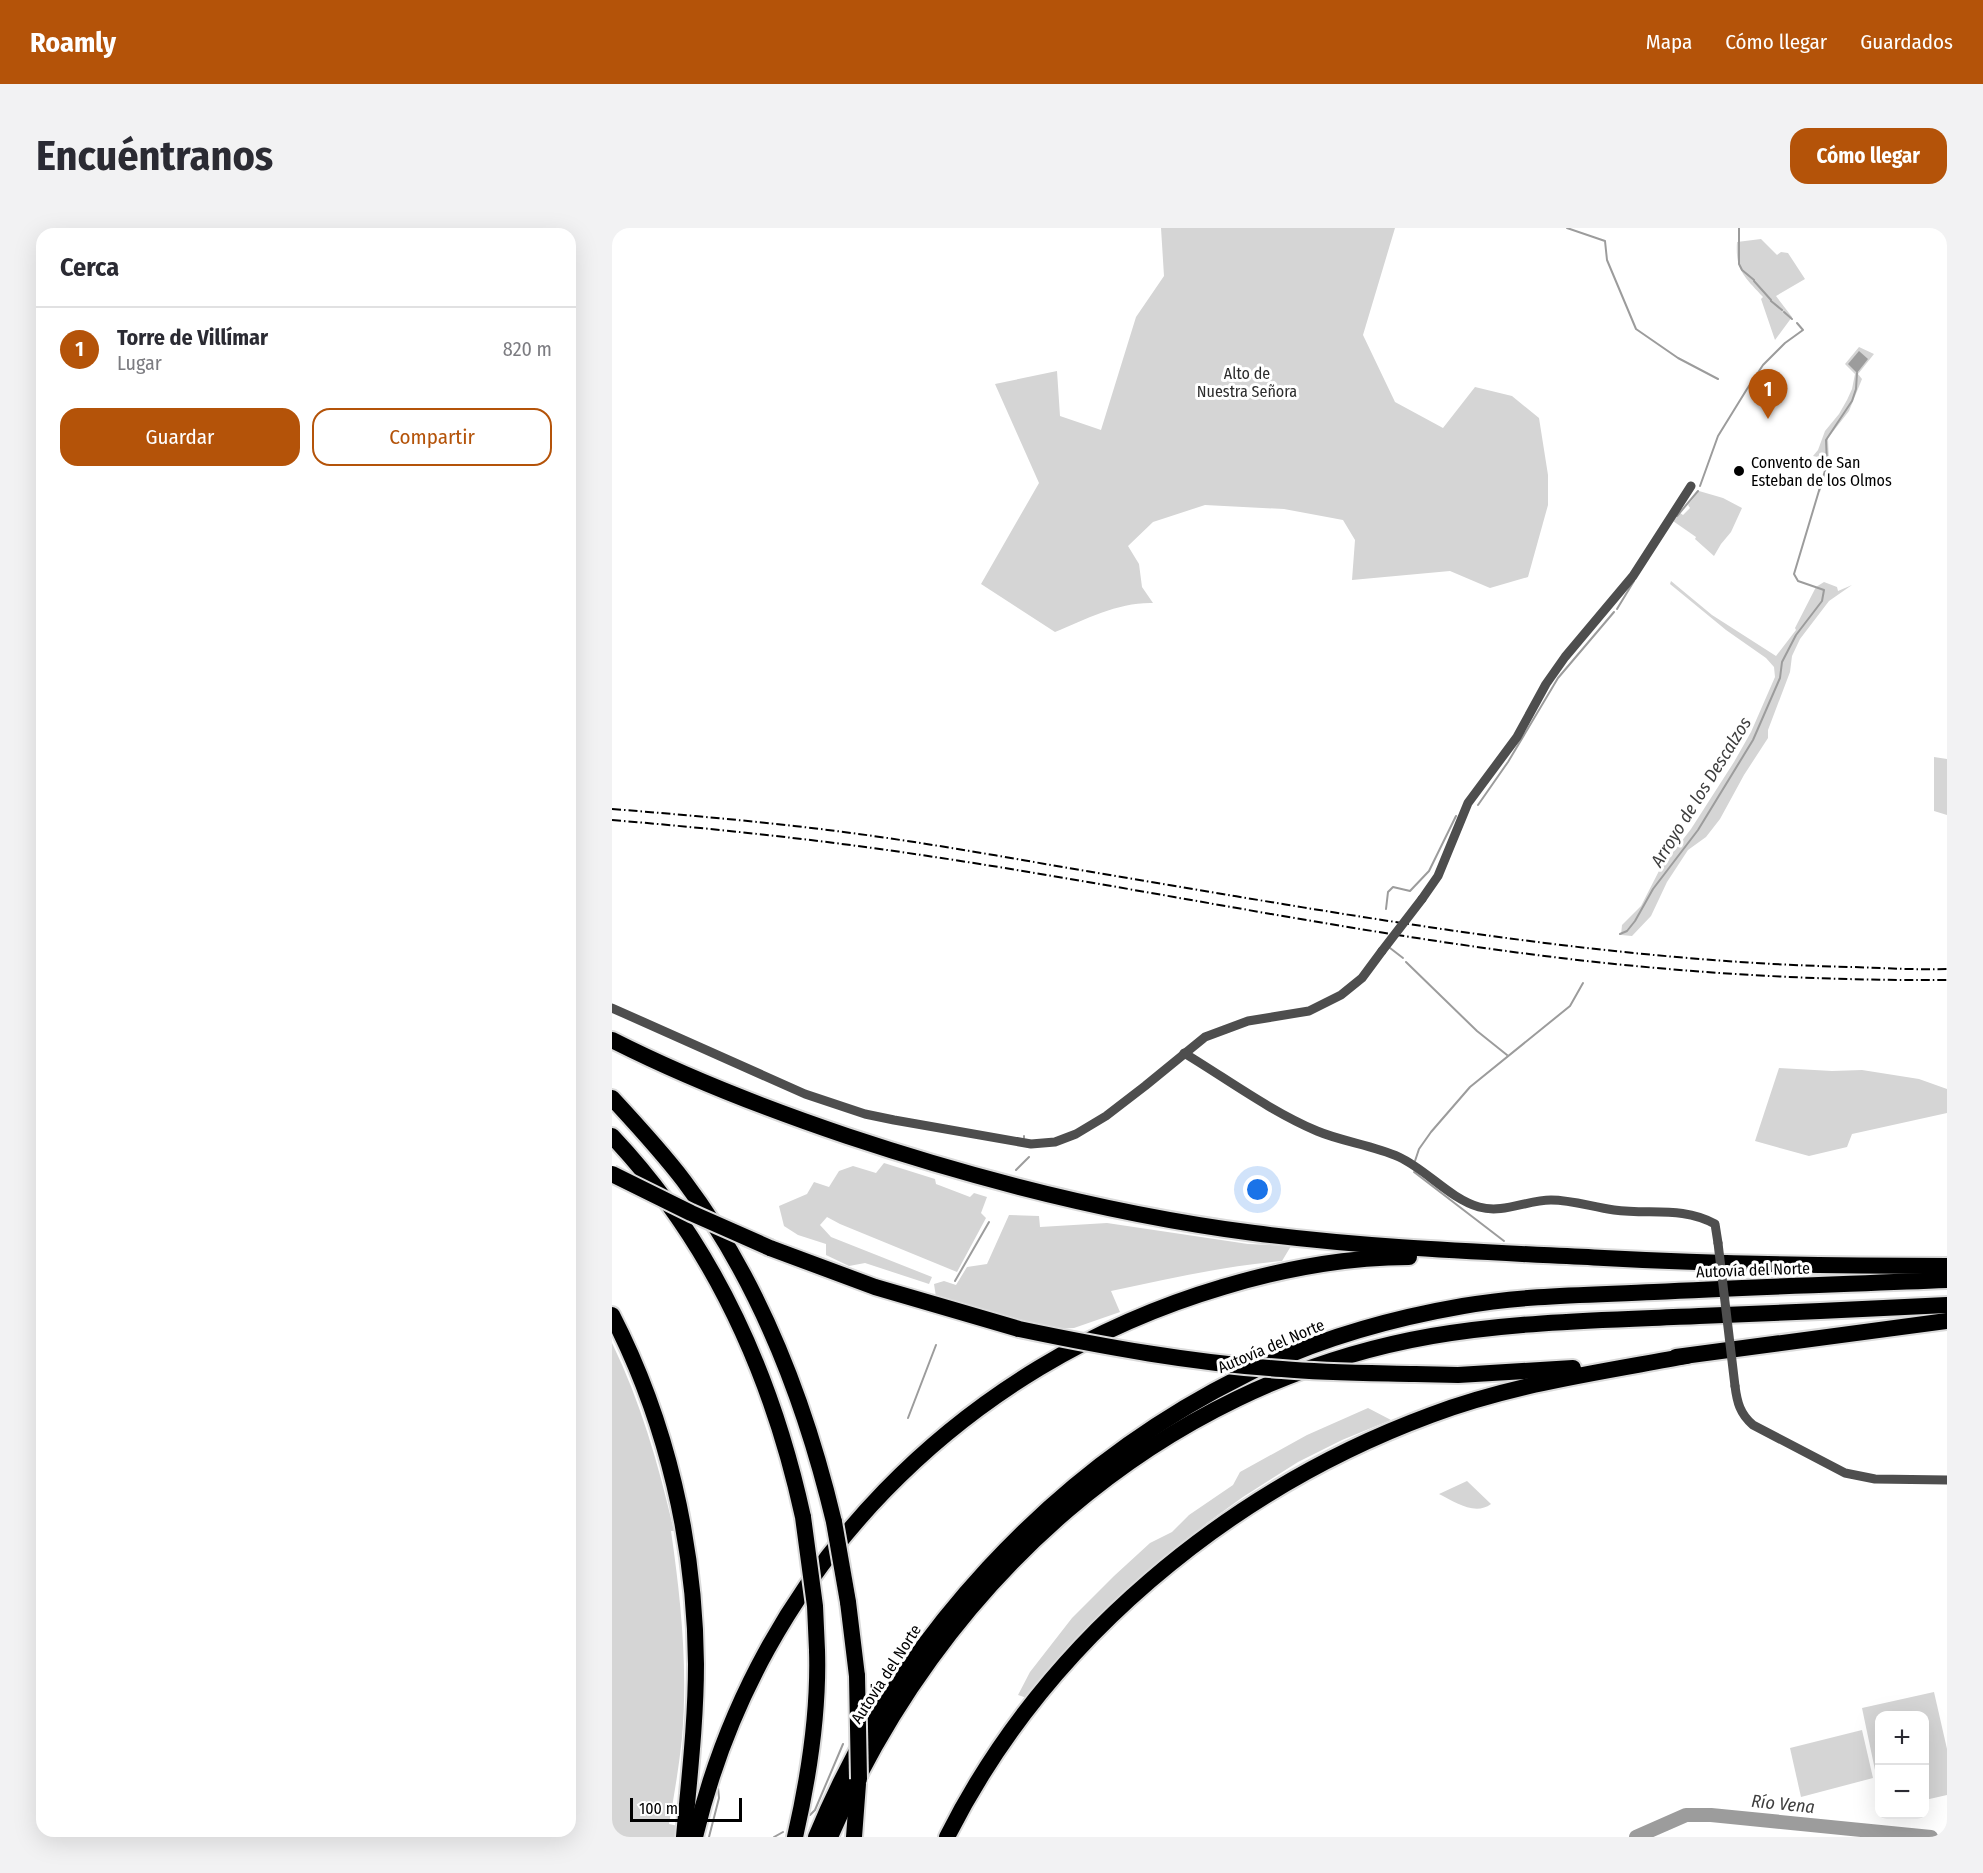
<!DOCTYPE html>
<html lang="es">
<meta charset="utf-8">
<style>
body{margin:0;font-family:"Fira Sans Condensed",sans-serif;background:#f2f2f3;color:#2b2b33}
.controls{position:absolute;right:18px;bottom:18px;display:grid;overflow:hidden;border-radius:12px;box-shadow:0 6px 24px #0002}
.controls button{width:54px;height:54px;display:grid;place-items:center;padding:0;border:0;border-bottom:2px solid #e1e1e2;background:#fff;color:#2b2b33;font:30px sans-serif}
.scale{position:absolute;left:18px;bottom:15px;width:112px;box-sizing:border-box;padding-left:6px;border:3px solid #000;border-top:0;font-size:16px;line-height:21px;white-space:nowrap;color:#000;-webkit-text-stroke:4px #fff;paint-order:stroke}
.you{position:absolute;left:646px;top:962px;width:21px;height:21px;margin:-15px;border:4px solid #fff;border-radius:50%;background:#1a73e8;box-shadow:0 0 0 9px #1a73e833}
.badge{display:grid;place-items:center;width:39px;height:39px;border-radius:50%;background:#b45309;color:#fff;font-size:20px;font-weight:700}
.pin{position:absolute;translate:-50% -50px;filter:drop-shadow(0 2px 3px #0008)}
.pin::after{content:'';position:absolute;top:32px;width:21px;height:18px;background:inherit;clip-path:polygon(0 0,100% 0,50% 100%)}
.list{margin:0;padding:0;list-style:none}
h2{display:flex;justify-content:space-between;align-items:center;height:78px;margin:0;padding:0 24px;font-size:26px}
h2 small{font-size:20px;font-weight:400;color:#7c7c81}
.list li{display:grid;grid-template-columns:39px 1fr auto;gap:18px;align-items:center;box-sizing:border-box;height:84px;padding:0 24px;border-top:2px solid #e1e1e2}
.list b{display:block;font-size:22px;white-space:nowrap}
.list p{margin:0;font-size:20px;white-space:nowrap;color:#7c7c81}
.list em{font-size:20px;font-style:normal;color:#7c7c81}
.actions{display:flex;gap:12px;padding:18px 24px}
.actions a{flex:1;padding:14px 0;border:2px solid #b45309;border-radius:18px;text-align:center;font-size:21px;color:#b45309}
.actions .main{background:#b45309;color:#fff}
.map{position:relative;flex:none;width:1335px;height:1609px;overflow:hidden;border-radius:18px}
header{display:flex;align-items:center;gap:36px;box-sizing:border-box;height:84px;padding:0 30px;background:#b45309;color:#fff}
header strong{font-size:28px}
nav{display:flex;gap:33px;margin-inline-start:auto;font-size:21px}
.intro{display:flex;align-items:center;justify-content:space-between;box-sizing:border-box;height:144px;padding:0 36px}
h1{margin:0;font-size:42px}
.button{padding:15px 27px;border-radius:18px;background:#b45309;color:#fff;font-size:21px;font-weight:700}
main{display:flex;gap:36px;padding:0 36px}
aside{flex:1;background:#fff;border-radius:18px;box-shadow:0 6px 24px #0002}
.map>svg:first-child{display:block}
.green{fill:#d5d5d5}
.water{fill:#9c9c9c}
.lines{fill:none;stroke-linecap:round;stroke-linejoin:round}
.stream{stroke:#9c9c9c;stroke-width:2}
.river{stroke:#9c9c9c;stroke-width:14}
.motorway-casing{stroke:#dbdbdb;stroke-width:20}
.minor{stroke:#4e4e4e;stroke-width:9}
.motorway{stroke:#000;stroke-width:16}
.rail{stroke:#000;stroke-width:2;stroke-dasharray:9 3 1.5 3;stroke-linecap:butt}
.motorway-bridge-casing{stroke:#dbdbdb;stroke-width:20;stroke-linecap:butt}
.minor-bridge{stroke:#4e4e4e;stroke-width:9}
.motorway-bridge{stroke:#000;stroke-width:16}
.poi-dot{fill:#000;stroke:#fff;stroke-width:2}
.labels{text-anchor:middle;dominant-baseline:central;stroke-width:6;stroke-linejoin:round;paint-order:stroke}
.park-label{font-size:16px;fill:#2c2c2c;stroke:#fff}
.poi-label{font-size:16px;fill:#000;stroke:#fff;text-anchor:start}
.street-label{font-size:16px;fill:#000;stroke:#fff}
.water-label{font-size:18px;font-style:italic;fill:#3d3d3d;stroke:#fff}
</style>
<header>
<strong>Roamly</strong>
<nav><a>Mapa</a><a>Cómo llegar</a><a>Guardados</a></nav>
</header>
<div class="intro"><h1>Encuéntranos</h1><a class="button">Cómo llegar</a></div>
<main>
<aside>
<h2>Cerca<small></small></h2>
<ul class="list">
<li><span class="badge">1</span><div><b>Torre de Villímar</b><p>Lugar</p></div><em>820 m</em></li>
</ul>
<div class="actions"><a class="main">Guardar</a><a>Compartir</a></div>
</aside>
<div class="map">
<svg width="1335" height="1609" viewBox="0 0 1335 1609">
<rect width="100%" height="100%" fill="#fff"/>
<g class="green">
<path d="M549 0H783L751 107 783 174 831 200 863 159 900 168 927 190 936 247V277L916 349 878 360 838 343 740 352 743 312 731 292 672 281 593 277 541 294 516 318 527 336 530 359 541 375C507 374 474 391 443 404L369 356 427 255 383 156 445 143 448 188 489 202 524 89 552 48Z"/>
<path d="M1149 11 1165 27 1169 24 1176 25 1193 51 1164 68 1180 89 1163 112 1149 71 1151 69C1133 49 1123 43 1125 14Z"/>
<path d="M1247 119 1262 126 1246 146 1250 151 1237 183 1216 210 1217 235 1208 264 1206 263 1215 236 1214 231 1201 228 1206 222 1213 203 1227 186 1235 172 1240 161 1243 146 1233 136Z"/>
<path d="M1087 263 1111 270 1130 280 1119 304 1109 316 1102 328 1083 311 1084 309 1061 293 1068 285 1071 287 1078 280 1076 277Z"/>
<path d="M1059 353 1100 387 1164 428 1184 402 1183 400 1204 359 1212 354 1225 359 1226 363 1240 357 1217 373 1188 411 1180 428 1178 444 1156 502V510L1132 547 1108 591 1094 609 1076 622 1055 654 1039 688 1020 708 1009 707 1010 697 1029 678 1048 641 1079 601 1122 534 1139 504 1163 449 1162 439 1154 430 1114 402 1058 356Z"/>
<path d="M1322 529 1335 531V587L1322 583Z"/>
<path d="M1167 840 1220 843 1250 842 1307 851 1335 861V885L1240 906 1235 919 1197 928 1143 913Z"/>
<path d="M272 935 323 951 324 956 358 969 362 965 375 969 369 985 374 990 345 1044 228 996 215 989 208 997 219 1009 320 1049 317 1056 253 1035 237 1038 214 1027V1016L186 1007 172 998 167 978 195 966 202 954 217 959 227 943 241 938 264 945Z"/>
<path d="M397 987 427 988 428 999 495 995 636 1016 679 1018 670 1033C612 1038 556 1051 499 1063L508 1084 462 1100 443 1101 324 1069 322 1056 332 1053 344 1057 355 1039 375 1036Z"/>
<path d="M0 1115C29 1175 47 1238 62 1303H59C69 1372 76 1440 70 1510 67 1539 62 1568 57 1596L66 1598 64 1609H0Z"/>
<path d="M756 1180 779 1192 730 1212 686 1234 631 1269 595 1295 513 1363 464 1413 418 1471 406 1467 418 1444 460 1390 502 1348 538 1315 560 1304 577 1287 621 1257 628 1244 695 1207Z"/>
<path d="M855 1253 879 1276C863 1288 843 1274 827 1266Z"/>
<path d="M1322 1464 1335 1521V1567L1313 1572 1312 1488H1268L1267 1561 1250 1480Z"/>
<path d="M1250 1502 1261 1550 1189 1569 1178 1520Z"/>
</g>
<path class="water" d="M1247 123 1256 131 1245 145 1236 136Z"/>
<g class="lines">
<g class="stream">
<path d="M955 0 993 13 995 32 1024 101 1066 130 1106 151"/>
<path d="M1127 0V36L1130 42 1142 52"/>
<path d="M1142 53 1159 72"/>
<path d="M1159 73 1170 82"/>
<path d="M1172 84 1180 91"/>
<path d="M1088 258 1106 208 1135 161 1151 137 1173 115 1191 102 1185 95"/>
<path d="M1065 288 1086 263"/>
<path d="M1005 381 1022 353"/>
<path d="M866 577 896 534 946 450 1002 384"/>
<path d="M774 681 776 664 781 659 798 663 817 643 844 588"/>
<path d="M1008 706 1015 703 1023 693 1041 661 1086 602 1141 512 1168 450 1170 434 1184 407 1210 373 1212 362 1186 353 1182 346 1215 236 1214 212 1240 173 1244 161 1245 145"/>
<path d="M778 720 791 730"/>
<path d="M794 734 865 803 895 827"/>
<path d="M412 910V908"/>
<path d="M803 933 807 921 819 904 858 859 958 778 971 755"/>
<path d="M404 942 417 929"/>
<path d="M802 944 892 1013"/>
<path d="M343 1053 377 994"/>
<path d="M296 1190 324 1117"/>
<path d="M86 1554V1541"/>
<path d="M198 1587 203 1582 231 1516"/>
<path d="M97 1609 107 1570 106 1559"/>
<path d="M162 1609 171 1604"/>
</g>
<path class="river" d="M1024 1609 1074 1587H1099L1319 1609"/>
<defs>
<g id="motorway">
<path d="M0 812C75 850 155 881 235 908 367 952 504 987 642 1005 758 1020 875 1024 992 1030 1106 1036 1220 1038 1335 1038"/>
<path d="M0 870C25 897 50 924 72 953 148 1054 193 1172 222 1294"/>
<path d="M0 908C101 1015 160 1147 191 1289"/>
<path d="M158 1020 263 1059 407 1101"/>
<path d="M0 1087C55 1194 83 1316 84 1436 84 1493 77 1552 72 1609"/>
<path d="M1064 1129 1335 1093"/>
<path d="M803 1146 846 1147 961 1140"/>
<path d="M236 1374 245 1448"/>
<path d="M83 1609C146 1342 350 1136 611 1059 671 1041 734 1029 797 1029"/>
<path d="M183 1609C197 1548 207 1485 205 1422"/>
<path d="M204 1609C285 1412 440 1243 631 1148 699 1113 776 1091 851 1078 914 1067 978 1067 1042 1064 1139 1059 1237 1056 1335 1052"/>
<path d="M218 1609C326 1356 544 1156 820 1108 909 1093 998 1092 1087 1088 1170 1085 1252 1081 1335 1077"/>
<path d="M242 1609 246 1556"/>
<path d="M335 1609C433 1414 616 1262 819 1187 901 1156 989 1144 1075 1128"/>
</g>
</defs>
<use href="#motorway" class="motorway-casing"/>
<g class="minor">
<path d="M810 671 826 648 856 575 905 509 934 456 953 429 1021 348 1079 258"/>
<path d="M0 780 193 866 253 886 282 892 419 916 443 914 464 906 494 888 533 858 593 809 636 793 697 783 729 767 750 750 770 723"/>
<path d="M572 825C615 851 658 883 705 903 731 914 761 917 787 929 815 942 837 970 867 979 891 986 915 972 939 972 960 972 980 979 1002 982 1038 987 1070 978 1103 996L1106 1015"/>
<path d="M1123 1158C1125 1174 1128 1186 1141 1197L1233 1245 1263 1251 1335 1252"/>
</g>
<use href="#motorway" class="motorway"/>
<g class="rail">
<path d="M0 581C61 586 121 591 182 598 274 608 365 624 456 640 716 683 976 733 1240 739 1272 740 1304 742 1335 741"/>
<path d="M0 592C106 601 211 612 316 628 517 658 715 700 917 726 1055 744 1195 753 1335 752"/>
</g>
<defs>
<g id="motorway-bridge">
<path d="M0 946 79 985 158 1020"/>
<path d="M407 1101C493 1119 581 1135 670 1141 714 1145 758 1145 803 1146"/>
<path d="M191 1289 203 1378 205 1422"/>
<path d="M222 1294 236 1374"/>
<path d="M245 1448 247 1551"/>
</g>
</defs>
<use href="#motorway-bridge" class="motorway-bridge-casing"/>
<g class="minor-bridge">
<path d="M770 723 810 671"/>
<path d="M1106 1015 1123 1158"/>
</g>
<use href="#motorway-bridge" class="motorway-bridge"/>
</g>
<circle class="poi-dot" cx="1127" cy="243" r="6"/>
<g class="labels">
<g class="park-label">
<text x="635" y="145">Alto de<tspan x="635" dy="18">Nuestra Señora</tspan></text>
</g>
<g class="poi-label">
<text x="1139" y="234">Convento de San<tspan x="1139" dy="18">Esteban de los Olmos</tspan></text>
</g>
<g class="street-label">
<text transform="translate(1141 1042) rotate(-2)">Autovía del Norte</text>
<text transform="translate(659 1118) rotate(-23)">Autovía del Norte</text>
<text transform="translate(274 1446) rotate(-57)">Autovía del Norte</text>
</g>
<g class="water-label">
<text transform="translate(1089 564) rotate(-58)">Arroyo de los Descalzos</text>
<text transform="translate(1171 1576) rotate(6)">Río Vena</text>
</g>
</g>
</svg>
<div class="controls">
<button>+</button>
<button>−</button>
</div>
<div class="scale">100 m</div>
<div class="you"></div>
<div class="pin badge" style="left:1156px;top:191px">1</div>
</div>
</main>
